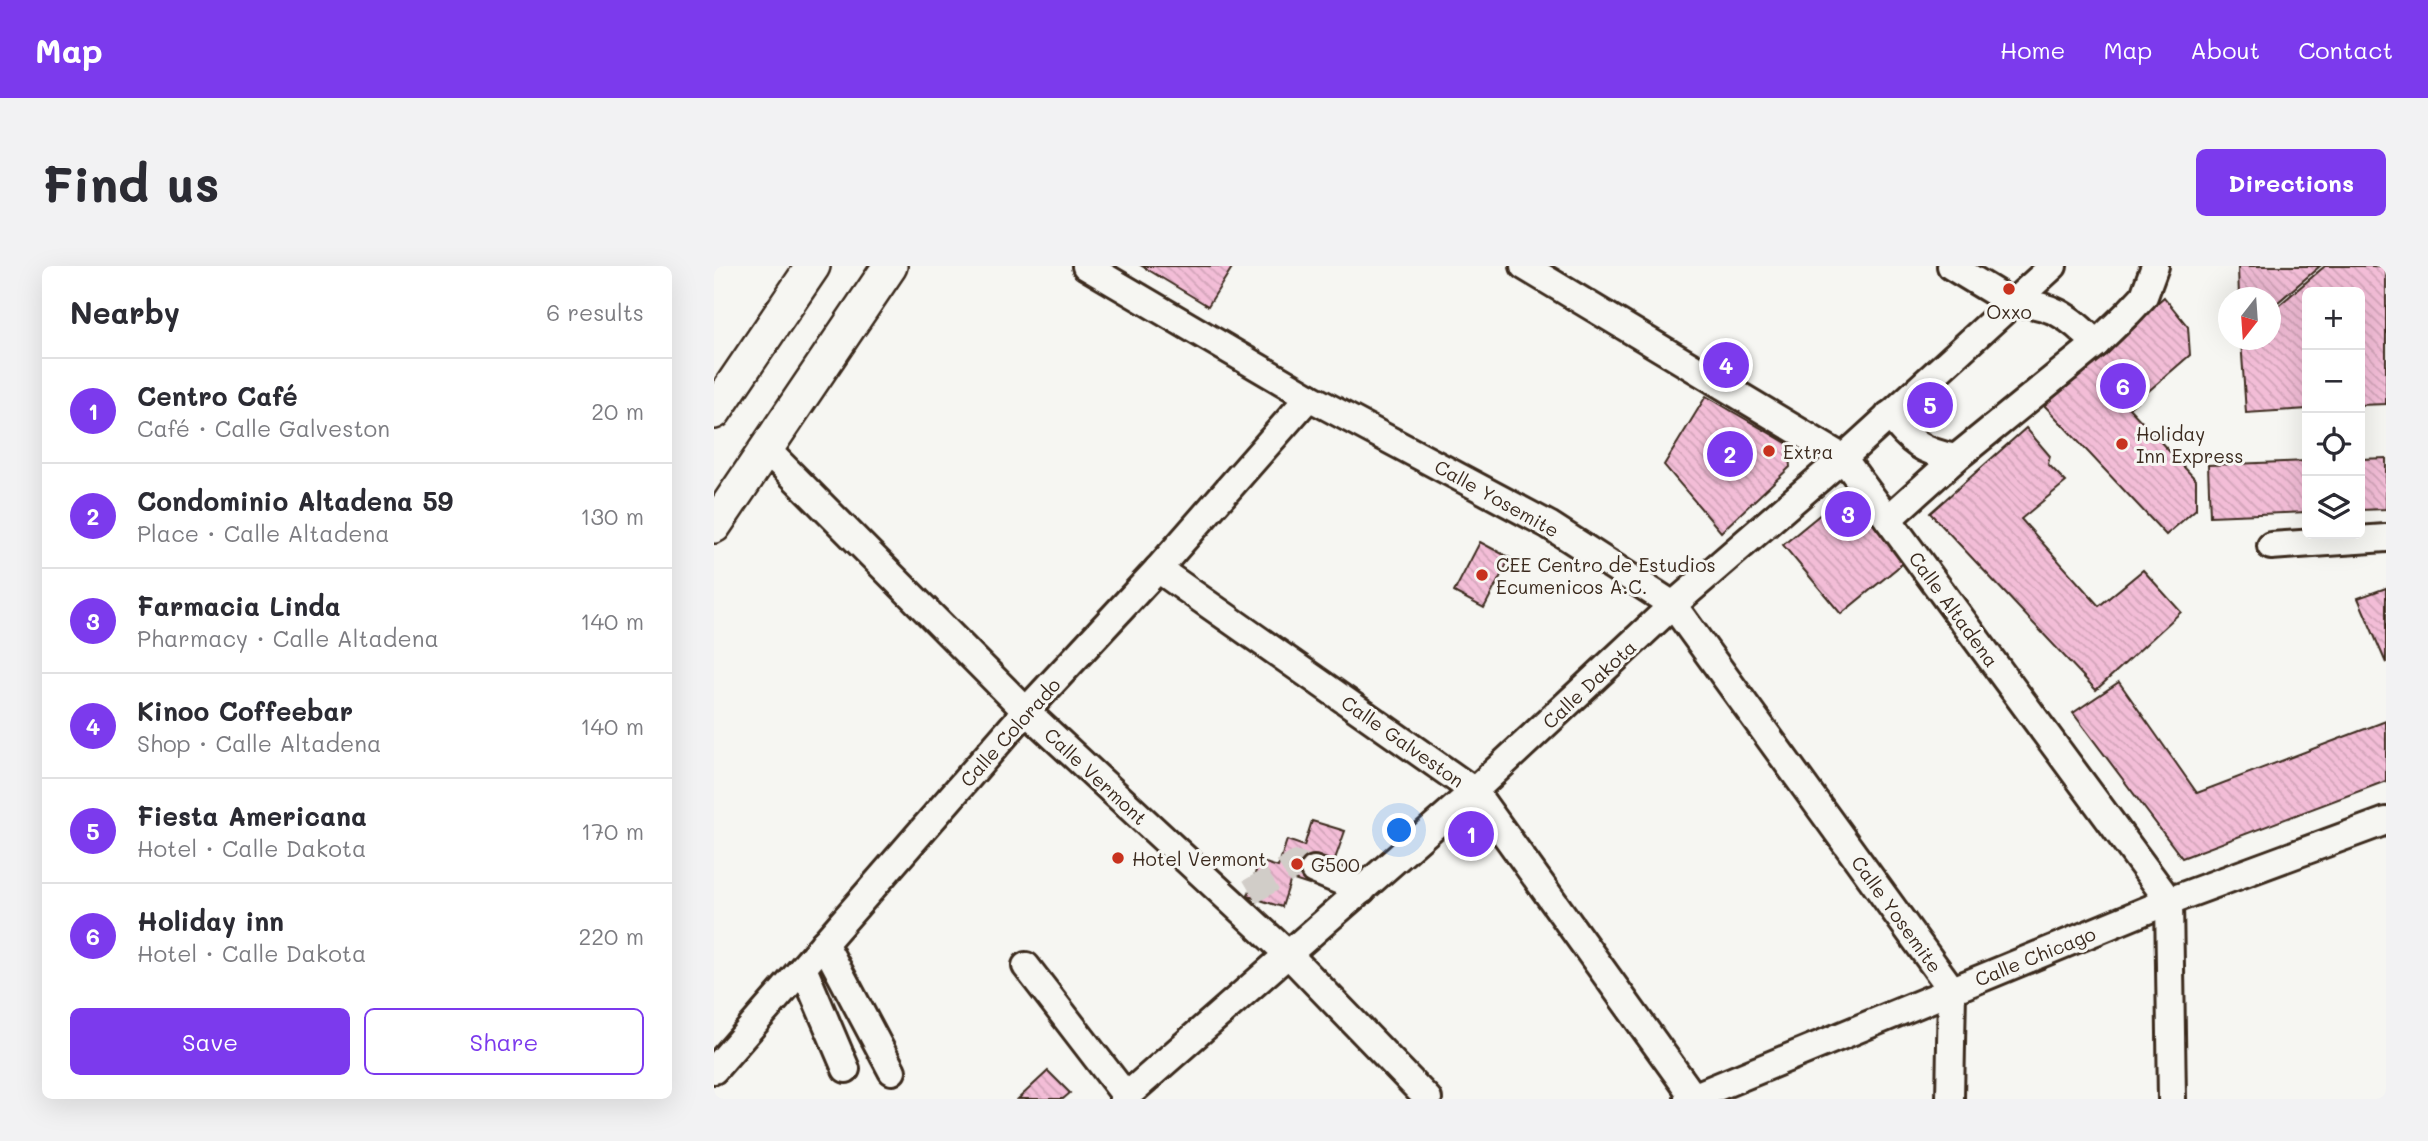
<!DOCTYPE html>
<meta charset="utf-8">
<style>
body{margin:0;font-family:Mali,sans-serif;background:#f2f2f3;color:#2b2b33}
.controls{position:absolute;right:21px;top:21px;display:grid;overflow:hidden;border-radius:10px;box-shadow:0 7px 28px #0002}
.controls button{width:63px;height:63px;display:grid;place-items:center;padding:0;border:0;border-bottom:2px solid #e1e1e2;background:#fff;color:#2b2b33;font:35px sans-serif}
.compass{position:absolute;left:1504px;top:21px;width:63px;height:63px;border-radius:50%;background:#fff;box-shadow:0 7px 28px #0002;rotate:197deg}
.you{position:absolute;left:686px;top:565px;width:24px;height:24px;margin:-18px;border:5px solid #fff;border-radius:50%;background:#1a73e8;box-shadow:0 0 0 10px #1a73e833}
.badge{display:grid;place-items:center;width:46px;height:46px;border-radius:50%;background:#7c3aed;color:#fff;font-size:23px;font-weight:700}
.pin{position:absolute;translate:-50% -50%;border:4px solid #fff;box-shadow:0 2px 7px #0006}
.list{margin:0;padding:0;list-style:none}
h2{display:flex;justify-content:space-between;align-items:center;height:91px;margin:0;padding:0 28px;font-size:30px}
h2 small{font-size:23px;font-weight:400;color:#7c7c81}
.list li{display:grid;grid-template-columns:46px 1fr auto;gap:21px;align-items:center;box-sizing:border-box;height:105px;padding:0 28px;border-top:2px solid #e1e1e2}
.list b{display:block;font-size:26px;white-space:nowrap}
.list p{margin:0;font-size:23px;white-space:nowrap;color:#7c7c81}
.list em{font-size:23px;font-style:normal;color:#7c7c81}
.actions{display:flex;gap:14px;padding:21px 28px}
.actions a{flex:1;padding:16px 0;border:2px solid #7c3aed;border-radius:10px;text-align:center;font-size:24px;color:#7c3aed}
.actions .main{background:#7c3aed;color:#fff}
.icon{flex:none;width:38px;height:38px;fill:none;stroke:currentColor;stroke-width:2;stroke-linecap:round;stroke-linejoin:round}
.map{position:relative;flex:none;width:1672px;height:833px;overflow:hidden;border-radius:10px}
header{display:flex;align-items:center;gap:42px;box-sizing:border-box;height:98px;padding:0 35px;background:#7c3aed;color:#fff}
header strong{font-size:33px}
nav{display:flex;gap:38px;margin-inline-start:auto;font-size:24px}
.intro{display:flex;align-items:center;justify-content:space-between;box-sizing:border-box;height:168px;padding:0 42px}
h1{margin:0;font-size:49px}
.button{padding:18px 32px;border-radius:10px;background:#7c3aed;color:#fff;font-size:24px;font-weight:700}
main{display:flex;gap:42px;padding:0 42px}
aside{flex:1;background:#fff;border-radius:10px;box-shadow:0 7px 28px #0002}
.map>svg:first-child{display:block}
.building{fill:url(#building-back-hatch);stroke:#3b2a1e;stroke-width:2}
.lines{fill:none;stroke-linecap:round;stroke-linejoin:round}
.minor-tunnel{stroke:#d1cdc8;stroke-width:26;stroke-dasharray:26 13;stroke-linecap:butt}
.minor-casing{stroke:#3b2a1e;stroke-width:32}
.major-casing{stroke:#3b2a1e;stroke-width:38}
.minor{stroke:#f6f6f2;stroke-width:26}
.major{stroke:#f6f6f2;stroke-width:33}
.poi-dot{fill:#c8321e;stroke:#f6f6f2;stroke-width:2.5}
.labels{text-anchor:middle;dominant-baseline:central;stroke-width:6;stroke-linejoin:round;paint-order:stroke}
.poi-label{font-size:19px;fill:#3b2a1e;stroke:#f6f6f2;text-anchor:start}
.street-label{font-size:19px;fill:#3b2a1e;stroke:#f6f6f2}
</style>
<header>
<strong>Map</strong>
<nav><a>Home</a><a>Map</a><a>About</a><a>Contact</a></nav>
</header>
<div class="intro"><h1>Find us</h1><a class="button">Directions</a></div>
<main>
<aside>
<h2>Nearby<small>6 results</small></h2>
<ul class="list">
<li><span class="badge">1</span><div><b>Centro Café</b><p>Café · Calle Galveston</p></div><em>20 m</em></li>
<li><span class="badge">2</span><div><b>Condominio Altadena 59</b><p>Place · Calle Altadena</p></div><em>130 m</em></li>
<li><span class="badge">3</span><div><b>Farmacia Linda</b><p>Pharmacy · Calle Altadena</p></div><em>140 m</em></li>
<li><span class="badge">4</span><div><b>Kinoo Coffeebar</b><p>Shop · Calle Altadena</p></div><em>140 m</em></li>
<li><span class="badge">5</span><div><b>Fiesta Americana</b><p>Hotel · Calle Dakota</p></div><em>170 m</em></li>
<li><span class="badge">6</span><div><b>Holiday inn</b><p>Hotel · Calle Dakota</p></div><em>220 m</em></li>
</ul>
<div class="actions"><a class="main">Save</a><a>Share</a></div>
</aside>
<div class="map">
<svg width="1672" height="833" viewBox="0 0 1672 833">
<defs>
<pattern id="building-back-hatch" width="6" height="6" patternUnits="userSpaceOnUse" patternTransform="scale(1.75)"><rect width="6" height="6" fill="#f3bdd7"/><path d="M-1 5l2 2M0 0l6 6M5-1l2 2" fill="none" stroke="#d1a3b8"/></pattern>
</defs>
<rect width="100%" height="100%" fill="#f6f6f2"/>
<filter id="ink" filterUnits="userSpaceOnUse"><feTurbulence type="fractalNoise" baseFrequency=".0143" numOctaves="2"/><feDisplacementMap in="SourceGraphic" scale="14" xChannelSelector="R" yChannelSelector="G"/><feConvolveMatrix kernelMatrix="1 2 1 2 8 2 1 2 1" color-interpolation-filters="sRGB"/></filter>
<g filter="url(#ink)">
<g class="building">
<path d="M428 0H519L494 40Z"/>
<path d="M1524 0H1606L1556 43V32H1525Z"/>
<path d="M1611 0H1672V138L1646 139V26H1593V143L1532 147 1527 74H1556V47Z"/>
<path d="M1450 31 1474 61 1476 89 1415 142 1482 214V243L1452 269 1329 138Z"/>
<path d="M992 130 1074 178 1076 201 1007 266 950 199Z"/>
<path d="M1312 162 1336 190 1334 198 1352 216 1307 253 1385 340 1429 304 1467 346 1382 424 1216 247Z"/>
<path d="M1672 192V243L1646 244V193Z"/>
<path d="M1593 195V246L1496 250 1494 199Z"/>
<path d="M1136 224 1194 293 1127 348 1069 279Z"/>
<path d="M766 276 796 292 770 342 740 326Z"/>
<path d="M1672 322V397L1644 332Z"/>
<path d="M1405 416 1483 527 1672 455V515L1468 592 1359 447Z"/>
<path d="M598 555 631 565 620 596 605 591 595 619 577 613 568 641 534 630 545 595 564 601 573 574 590 580Z"/>
<path d="M334 805 356 827 349 833H304Z"/>
</g>
<g class="lines">
<path class="minor-tunnel" d="M536 626 583 598 600 604"/>
<defs>
<g id="minor">
<path d="M372 0 595 131 835 259 959 339 1238 724"/>
<path d="M810 0 1129 192 1455 635 1458 833"/>
<path d="M1237 0 1298 37"/>
<path d="M1298 37C1336 37 1356 50 1382 78"/>
<path d="M52 183 312 445 575 689 714 833"/>
<path d="M1242 192 1382 78 1414 47 1430 30 1441 0"/>
<path d="M1174 253 1242 192C1205 185 1198 176 1175 149"/>
<path d="M1557 280 1672 272"/>
<path d="M444 303 760 525 981 833"/>
<path d="M600 604 648 624"/>
<path d="M110 677 178 805"/>
<path d="M312 700 412 830"/>
<path d="M89 702 132 803"/>
<path d="M0 804 312 445 444 303 595 131"/>
<path d="M409 833 760 525 959 339 1129 192 1339 0"/>
<path d="M974 833 1455 635 1672 555"/>
<path d="M1236 833 1238 724"/>
</g>
<g id="major">
<path d="M0 146 99 0"/>
<path d="M0 260 176 0"/>
</g>
</defs>
<use href="#minor" class="minor-casing"/>
<use href="#major" class="major-casing"/>
<use href="#minor" class="minor"/>
<use href="#major" class="major"/>
</g>
</g>
<g class="poi-dot">
<circle cx="1295" cy="23" r="7"/>
<circle cx="1408" cy="178" r="7"/>
<circle cx="1055" cy="185" r="7"/>
<circle cx="768" cy="309" r="7"/>
<circle cx="404" cy="592" r="7"/>
<circle cx="583" cy="598" r="7"/>
</g>
<g class="labels">
<g class="poi-label">
<text x="1295" y="45" text-anchor="middle">Oxxo</text>
<text x="1422" y="167">Holiday<tspan x="1422" dy="22">Inn Express</tspan></text>
<text x="1069" y="185">Extra</text>
<text x="782" y="298">CEE Centro de Estudios<tspan x="782" dy="22">Ecumenicos A.C.</tspan></text>
<text x="418" y="592">Hotel Vermont</text>
<text x="597" y="598">G500</text>
</g>
<g class="street-label">
<text transform="translate(783 232) rotate(29)">Calle Yosemite</text>
<text transform="translate(1240 343) rotate(54)">Calle Altadena</text>
<text transform="translate(875 418) rotate(-43)">Calle Dakota</text>
<text transform="translate(296 466) rotate(-48)">Calle Colorado</text>
<text transform="translate(689 475) rotate(35)">Calle Galveston</text>
<text transform="translate(382 510) rotate(43)">Calle Vermont</text>
<text transform="translate(1183 648) rotate(54)">Calle Yosemite</text>
<text transform="translate(1321 690) rotate(-22)">Calle Chicago</text>
</g>
</g>
</svg>
<div class="controls">
<button>+</button>
<button>−</button>
<button><svg class="icon" aria-label="locate" viewBox="0 0 24 24"><circle cx="12" cy="12" r="6"/><path d="M12 2v4M12 18v4M2 12h4M18 12h4"/></svg></button>
<button><svg class="icon" aria-label="layers" viewBox="0 0 24 24"><path d="M12 4l9 5-9 5-9-5zM3 14l9 5 9-5"/></svg></button>
</div>
<svg class="compass" viewBox="-18 -18 36 36"><path d="M0-13l5 13h-10z" fill="#e53935"/><path d="M0 13l5-13h-10z" fill="#7c7c81"/></svg>
<div class="you"></div>
<div class="pin badge" style="left:757px;top:568px">1</div>
<div class="pin badge" style="left:1016px;top:188px">2</div>
<div class="pin badge" style="left:1134px;top:248px">3</div>
<div class="pin badge" style="left:1012px;top:99px">4</div>
<div class="pin badge" style="left:1216px;top:139px">5</div>
<div class="pin badge" style="left:1409px;top:120px">6</div>
</div>
</main>
